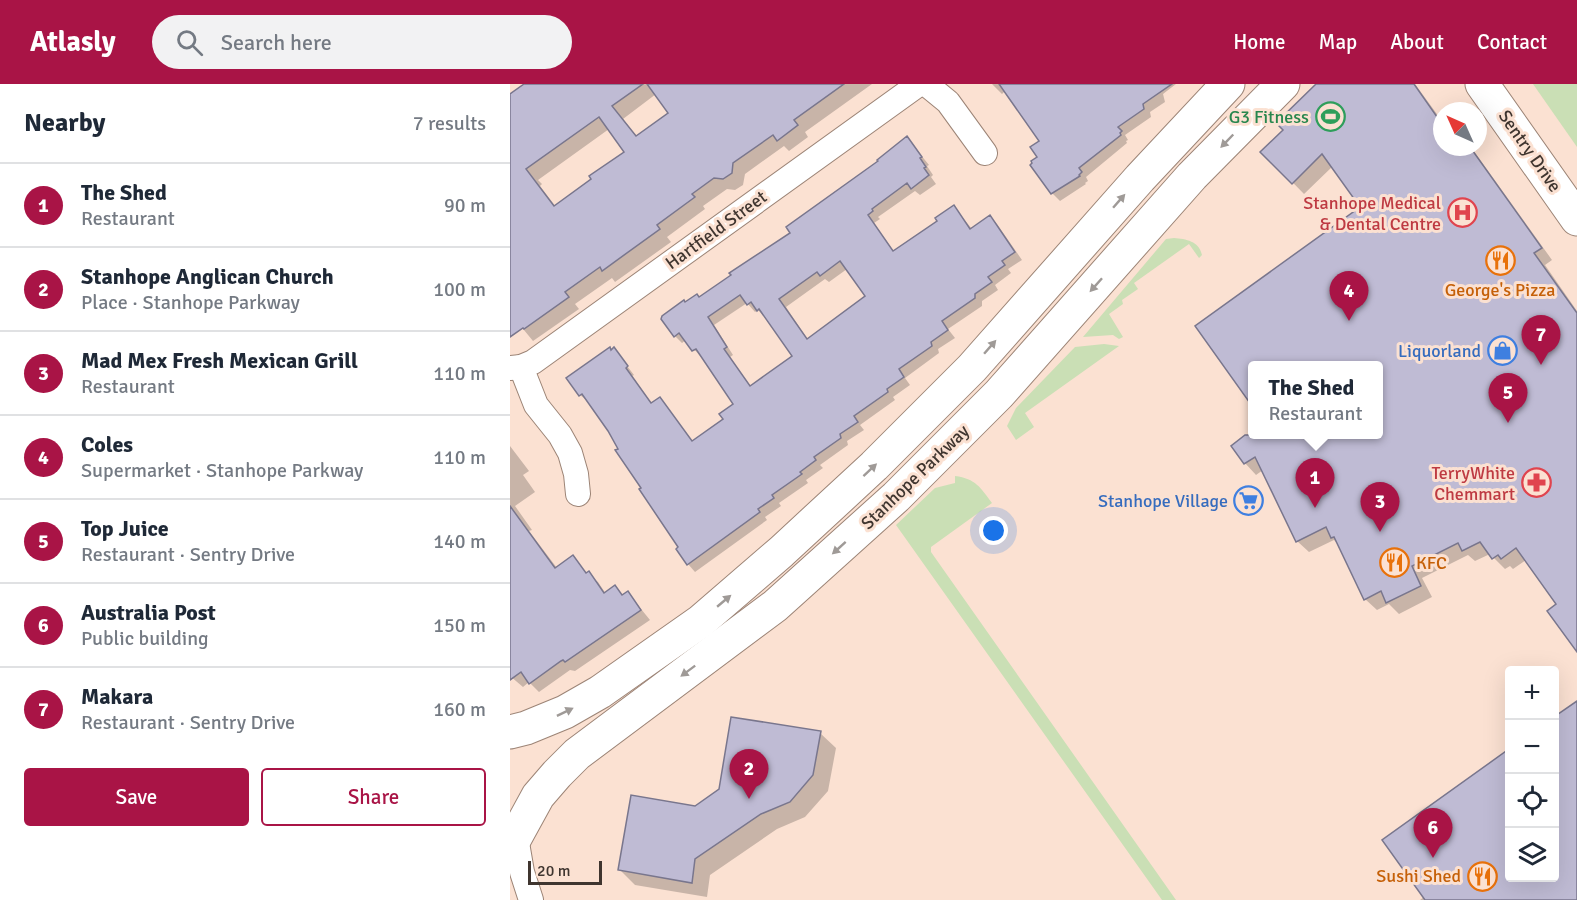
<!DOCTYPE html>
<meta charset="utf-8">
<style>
body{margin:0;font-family:Signika,sans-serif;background:#f2f2f3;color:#1f2937}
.controls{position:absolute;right:18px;bottom:18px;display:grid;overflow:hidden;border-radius:6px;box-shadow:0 6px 24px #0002}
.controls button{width:54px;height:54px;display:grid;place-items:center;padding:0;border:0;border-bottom:2px solid #e0e1e3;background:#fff;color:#1f2937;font:30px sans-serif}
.compass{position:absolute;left:923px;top:18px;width:54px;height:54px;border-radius:50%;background:#fff;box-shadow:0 6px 24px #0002;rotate:315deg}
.scale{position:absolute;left:18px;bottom:15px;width:74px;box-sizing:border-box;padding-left:6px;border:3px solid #3f352f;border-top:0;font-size:16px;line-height:21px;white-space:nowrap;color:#3f352f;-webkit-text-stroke:4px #fbe1d2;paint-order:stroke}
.you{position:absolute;left:484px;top:447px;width:21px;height:21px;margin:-15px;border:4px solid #fff;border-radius:50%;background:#1a73e8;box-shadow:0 0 0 9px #1a73e833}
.badge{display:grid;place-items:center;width:39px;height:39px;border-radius:50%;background:#a91446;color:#fff;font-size:20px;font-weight:700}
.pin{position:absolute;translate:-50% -50px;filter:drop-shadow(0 2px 3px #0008)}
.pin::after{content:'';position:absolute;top:32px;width:21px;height:18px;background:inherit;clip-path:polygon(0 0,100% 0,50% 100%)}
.popup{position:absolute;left:738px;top:277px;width:135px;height:78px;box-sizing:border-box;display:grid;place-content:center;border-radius:6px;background:#fff;filter:drop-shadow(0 2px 4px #0005);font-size:20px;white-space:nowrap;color:#747a83}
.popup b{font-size:22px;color:#1f2937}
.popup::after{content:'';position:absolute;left:50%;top:100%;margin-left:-12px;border:12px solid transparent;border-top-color:#fff}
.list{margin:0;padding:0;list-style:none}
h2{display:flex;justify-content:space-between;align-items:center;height:78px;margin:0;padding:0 24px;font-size:26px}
h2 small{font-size:20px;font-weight:400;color:#747a83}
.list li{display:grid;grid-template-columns:39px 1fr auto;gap:18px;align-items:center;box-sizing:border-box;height:84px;padding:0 24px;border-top:2px solid #e0e1e3}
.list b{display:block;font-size:22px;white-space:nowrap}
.list p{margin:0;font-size:20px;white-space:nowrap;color:#747a83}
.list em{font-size:20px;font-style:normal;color:#747a83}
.actions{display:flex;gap:12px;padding:18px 24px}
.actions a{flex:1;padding:14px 0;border:2px solid #a91446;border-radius:6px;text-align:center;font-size:21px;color:#a91446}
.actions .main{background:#a91446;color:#fff}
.icon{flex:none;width:33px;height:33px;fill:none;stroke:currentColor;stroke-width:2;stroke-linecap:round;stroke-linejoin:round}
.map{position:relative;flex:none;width:1067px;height:816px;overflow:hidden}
header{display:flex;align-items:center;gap:36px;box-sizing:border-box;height:84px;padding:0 30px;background:#a91446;color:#fff}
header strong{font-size:28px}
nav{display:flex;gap:33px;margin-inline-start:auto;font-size:21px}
.search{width:420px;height:54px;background:#f2f2f3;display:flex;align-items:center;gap:15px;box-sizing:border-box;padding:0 21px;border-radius:33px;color:#747a83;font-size:22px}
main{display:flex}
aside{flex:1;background:#fff}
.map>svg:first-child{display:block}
.green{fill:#cadfb5}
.shadow{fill:#0003;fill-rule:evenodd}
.building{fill:#bfbbd4;stroke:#79768d;stroke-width:1.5;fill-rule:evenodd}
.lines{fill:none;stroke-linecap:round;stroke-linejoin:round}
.street-casing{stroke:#9c8476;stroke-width:26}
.secondary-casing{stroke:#9c8476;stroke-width:35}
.street{stroke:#fff;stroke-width:24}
.secondary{stroke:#fff;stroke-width:33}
.oneway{fill:#9f9a97}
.labels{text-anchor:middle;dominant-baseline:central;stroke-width:6;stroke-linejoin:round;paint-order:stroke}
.leisure-label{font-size:18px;fill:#27864d;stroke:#fbe1d2;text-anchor:end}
.street-label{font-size:18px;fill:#3f352f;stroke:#fbe1d2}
.health-label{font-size:18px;fill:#be3a42;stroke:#fbe1d2;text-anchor:end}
.food-label{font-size:18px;fill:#c56008;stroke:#fbe1d2}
.shop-label{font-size:18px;fill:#366cbe;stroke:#fbe1d2;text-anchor:end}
</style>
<header>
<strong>Atlasly</strong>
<div class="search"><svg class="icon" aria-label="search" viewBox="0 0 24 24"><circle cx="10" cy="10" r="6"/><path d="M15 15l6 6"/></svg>Search here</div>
<nav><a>Home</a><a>Map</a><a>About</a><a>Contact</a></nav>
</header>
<main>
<aside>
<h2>Nearby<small>7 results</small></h2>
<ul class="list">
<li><span class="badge">1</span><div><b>The Shed</b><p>Restaurant</p></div><em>90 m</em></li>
<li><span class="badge">2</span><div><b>Stanhope Anglican Church</b><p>Place · Stanhope Parkway</p></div><em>100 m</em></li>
<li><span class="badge">3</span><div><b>Mad Mex Fresh Mexican Grill</b><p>Restaurant</p></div><em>110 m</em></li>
<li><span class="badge">4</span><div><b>Coles</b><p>Supermarket · Stanhope Parkway</p></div><em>110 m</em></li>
<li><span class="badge">5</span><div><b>Top Juice</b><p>Restaurant · Sentry Drive</p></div><em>140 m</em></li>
<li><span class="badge">6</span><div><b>Australia Post</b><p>Public building</p></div><em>150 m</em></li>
<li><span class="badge">7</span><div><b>Makara</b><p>Restaurant · Sentry Drive</p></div><em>160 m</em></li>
</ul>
<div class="actions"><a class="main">Save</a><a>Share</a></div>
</aside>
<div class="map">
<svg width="1067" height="816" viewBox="0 0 1067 816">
<rect width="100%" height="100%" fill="#fbe1d2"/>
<g class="green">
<path d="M1023 0H1067V63Z"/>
<path d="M664 154C676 155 689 157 692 171L689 174 679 160 624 199 628 205 612 216 613 220 599 230 613 253 609 255 603 251 573 253 656 155Z"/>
<path d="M594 260 609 262 515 329 524 343 506 356 497 342 506 324 565 263Z"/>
<path d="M445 392C466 395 470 403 482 419L421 463V468L666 816H652L386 441 425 404 445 399Z"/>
</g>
<g class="shadow">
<path d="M16 0H362L295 48 298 53 279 67 274 62 235 90 233 101 225 106 217 105 193 122 195 125 157 153 161 158 105 198 102 194 65 220 69 225 23 257 0 229V12ZM146 10 160 30 127 53 113 35ZM99 45 116 68 46 123 30 102 32 100 28 96Z"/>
<path d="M482 0H666L653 10 655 18 640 28 641 33 615 51 618 56 616 57 617 59 576 93 578 97 575 99 576 100 550 117 542 109 529 73 531 57 495 7 492 10Z"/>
<path d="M808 0H905L932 37V63H961L1042 176 1035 181 1067 227V565L1048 521 1016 476 1003 485 1000 482 995 485 980 470 965 477 958 471 912 494 922 513 889 530 879 520 867 526 855 515 829 461 824 456 799 468 787 457 753 386 746 391 735 379 723 363 742 349V350H868V282L687 242 852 124 823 82 794 110 753 68 776 46Z"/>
<path d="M397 54 419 81 417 82 423 91 421 93 426 100 410 111 405 107 368 133 370 135 364 139 384 168 429 137 444 123 462 145 480 133 487 140 512 176 498 185 501 189 485 201 488 206 472 217V222L438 245 445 254 428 265 429 269 395 294 400 301 383 313 385 316 350 341 354 346 337 357 338 361 310 381 313 384 296 396 298 399 269 419 271 422 255 433 257 436 185 488 178 480 170 464 110 365 79 318 70 311 104 265 124 291 122 292 142 320 150 315 183 358 215 335 225 320 193 272 191 273 176 256 172 259 165 252 175 220 189 214 282 149ZM337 185 357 212 298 256 276 223 315 195 319 198ZM237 219 245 228 248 226 256 234 284 272 241 303 220 273 223 271 204 241Z"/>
<path d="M0 362 19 387 13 391 25 408 5 422 22 446 19 447 47 484 63 473 77 490 88 498 96 510 105 503 113 512 118 509 140 536 65 587 60 586 29 608 19 598 13 603 0 592Z"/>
<path d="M310 649 326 664 318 707 295 733 267 745 200 791 197 813 125 801 109 785 186 723Z"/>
<path d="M999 667V794H1044L1067 816H910L914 813 874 757Z"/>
</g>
<g class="building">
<path d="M14 0H133L102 22 126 52 158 29 137 0H334L284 36 288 41 267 57 263 51 223 79 222 89 213 95 204 94 182 110 185 113 147 141 150 145 92 187 90 183 55 208 59 213 14 245 13 244 0 253V10ZM89 33 114 68 79 92 81 95 44 122 16 85Z"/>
<path d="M489 0H662L633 20 634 25 608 43 612 47 610 49 611 51 569 84 572 88 569 91 570 92 541 110 520 81 522 79 521 77 527 73 520 63 529 57Z"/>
<path d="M806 0H904L932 40V63H960L1032 164 1024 169 1067 229V568L1037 527 1046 520 1006 464 991 475 988 471 982 475 970 458 952 467 948 459 902 482 911 502 876 519 871 507 854 516 824 453 821 454 816 443 786 458 745 373 734 380 721 362 735 351H868V282H742V322L685 242 850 123 812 70 782 100 750 68 773 46 766 39Z"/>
<path d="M397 52 412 73 410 74 416 83 414 84 419 91 401 105 397 99 362 125 363 127 358 131 383 167 427 137 425 134 444 121 460 145 480 131 505 168 492 177 495 181 478 193 482 198 465 210V214L432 237 438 246 421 258 422 262 389 285 394 293 377 305 378 308 344 332 348 338 330 350 331 354 304 373 306 376 290 388 292 390 262 411 264 414 248 425 250 428 177 481 166 465 168 463 129 405 131 404 105 366 108 365 98 347 72 310 69 312 56 294 100 263 101 266 104 263 118 282 116 284 141 319 150 313 182 357 213 335 209 330 223 320 186 265 182 267 169 249 164 253 151 235 152 232 174 216 175 218 187 210 189 213 221 191 219 189 280 149 276 143 368 77 367 76ZM330 177 355 212 297 255 269 215 307 188 310 192ZM230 211 237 221 241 218 247 227 249 225 282 272 240 302 214 265 217 263 198 233Z"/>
<path d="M0 422 45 484 63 471 76 489 79 487 94 509 105 501 112 511 118 507 131 526 55 578 53 576 51 577 19 600 11 588 0 596Z"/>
<path d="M1067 617V816H915L872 756 999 665V794H1044V633Z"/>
<path d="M221 633 311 647 303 691 280 718 251 730 185 775 182 799 108 786 121 711 185 722 209 705Z"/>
</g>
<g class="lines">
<defs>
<g id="street">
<path d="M416 0 438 18 475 69"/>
<path d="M11 283 26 321 50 351 60 369 66 390 68 410"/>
<path d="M0 284 11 283 23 278 409 0"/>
<path d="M6 753 12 788 21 816"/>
</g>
<g id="secondary">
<path d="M972 0 1067 135"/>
<path d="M0 648 16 644 55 628 90 608 191 537 271 468 364 382 462 284 630 94 718 0"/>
<path d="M0 763 28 712 47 690 67 670 265 522 386 413 489 310 682 92 773 0"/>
</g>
</defs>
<use href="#street" class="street-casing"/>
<use href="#secondary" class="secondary-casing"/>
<use href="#street" class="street"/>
<use href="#secondary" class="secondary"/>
</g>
<defs><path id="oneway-solid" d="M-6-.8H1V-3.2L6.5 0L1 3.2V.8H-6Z" transform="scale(1.5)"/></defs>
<g class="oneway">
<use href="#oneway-solid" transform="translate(717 57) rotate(134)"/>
<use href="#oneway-solid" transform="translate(609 117) rotate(-49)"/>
<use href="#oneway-solid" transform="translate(586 201) rotate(132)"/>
<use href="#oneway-solid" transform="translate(480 263) rotate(-49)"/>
<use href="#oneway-solid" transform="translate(360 386) rotate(-43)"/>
<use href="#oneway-solid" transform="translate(329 464) rotate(138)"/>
<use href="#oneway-solid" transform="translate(214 517) rotate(-40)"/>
<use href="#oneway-solid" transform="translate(178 587) rotate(143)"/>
<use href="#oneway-solid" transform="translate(55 628) rotate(-26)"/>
</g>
<defs>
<symbol id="stadium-ring" viewBox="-11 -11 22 22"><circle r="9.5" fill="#fbe1d2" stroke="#2e9e5b" stroke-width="1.5"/><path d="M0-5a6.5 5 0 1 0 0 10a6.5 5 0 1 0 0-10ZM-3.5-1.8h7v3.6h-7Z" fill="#2e9e5b"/></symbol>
<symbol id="hospital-ring" viewBox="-11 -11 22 22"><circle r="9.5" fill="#fbe1d2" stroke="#e0444e" stroke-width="1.5"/><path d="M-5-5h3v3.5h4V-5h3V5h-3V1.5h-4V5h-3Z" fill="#e0444e"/></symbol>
<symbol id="restaurant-ring" viewBox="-11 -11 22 22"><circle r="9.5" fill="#fbe1d2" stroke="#e8710a" stroke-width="1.5"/><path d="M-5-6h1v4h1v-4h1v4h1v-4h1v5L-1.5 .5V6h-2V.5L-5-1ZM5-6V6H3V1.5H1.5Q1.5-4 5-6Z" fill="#e8710a"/></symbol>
<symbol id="shop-ring" viewBox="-11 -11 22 22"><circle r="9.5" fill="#fbe1d2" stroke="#3f7fe0" stroke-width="1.5"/><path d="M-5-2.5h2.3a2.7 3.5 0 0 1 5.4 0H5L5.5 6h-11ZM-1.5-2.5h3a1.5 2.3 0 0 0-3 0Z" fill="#3f7fe0"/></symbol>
<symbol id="pharmacy-ring" viewBox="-11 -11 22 22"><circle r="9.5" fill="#fbe1d2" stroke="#e0444e" stroke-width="1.5"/><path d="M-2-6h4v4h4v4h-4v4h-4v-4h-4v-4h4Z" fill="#e0444e"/></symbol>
<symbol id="supermarket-ring" viewBox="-11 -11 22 22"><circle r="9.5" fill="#fbe1d2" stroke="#3f7fe0" stroke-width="1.5"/><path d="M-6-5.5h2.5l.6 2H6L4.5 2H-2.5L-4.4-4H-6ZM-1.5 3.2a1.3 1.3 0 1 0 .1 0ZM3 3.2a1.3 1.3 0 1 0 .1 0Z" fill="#3f7fe0"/></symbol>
</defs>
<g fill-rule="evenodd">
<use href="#stadium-ring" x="804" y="16" width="33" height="33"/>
<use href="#hospital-ring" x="936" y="112" width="33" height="33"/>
<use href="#restaurant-ring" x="974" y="160" width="33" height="33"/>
<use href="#shop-ring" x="976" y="250" width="33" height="33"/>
<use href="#pharmacy-ring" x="1010" y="382" width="33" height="33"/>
<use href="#supermarket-ring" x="722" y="400" width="33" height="33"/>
<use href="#restaurant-ring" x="868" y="462" width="33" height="33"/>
<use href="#restaurant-ring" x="956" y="776" width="33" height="33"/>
</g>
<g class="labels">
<g class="leisure-label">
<text x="799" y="33">G3 Fitness</text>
</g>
<g class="street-label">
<text transform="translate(1020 67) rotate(55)">Sentry Drive</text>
<text transform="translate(206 146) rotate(-36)">Hartfield Street</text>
<text transform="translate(405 393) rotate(-44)">Stanhope Parkway</text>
</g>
<g class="health-label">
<text x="931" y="119">Stanhope Medical<tspan x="931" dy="21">&amp; Dental Centre</tspan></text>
<text x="1005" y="389">TerryWhite<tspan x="1005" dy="21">Chemmart</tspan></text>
</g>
<g class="food-label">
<text x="990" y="206">George's Pizza</text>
<text x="906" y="479" text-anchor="start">KFC</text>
<text x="951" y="792" text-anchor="end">Sushi Shed</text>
</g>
<g class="shop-label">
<text x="971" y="267">Liquorland</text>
<text x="718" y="417">Stanhope Village</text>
</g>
</g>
</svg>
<div class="controls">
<button>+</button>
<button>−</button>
<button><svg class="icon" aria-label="locate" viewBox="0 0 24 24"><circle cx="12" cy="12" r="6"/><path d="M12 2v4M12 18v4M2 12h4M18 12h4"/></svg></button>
<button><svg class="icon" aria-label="layers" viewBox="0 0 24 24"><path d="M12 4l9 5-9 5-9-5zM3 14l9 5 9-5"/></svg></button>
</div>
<svg class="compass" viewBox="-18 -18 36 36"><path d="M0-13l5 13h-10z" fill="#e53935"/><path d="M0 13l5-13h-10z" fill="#747a83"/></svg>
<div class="scale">20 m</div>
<div class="you"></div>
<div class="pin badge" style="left:805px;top:424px">1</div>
<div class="popup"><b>The Shed</b>Restaurant</div>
<div class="pin badge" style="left:239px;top:715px">2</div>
<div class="pin badge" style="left:870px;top:448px">3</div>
<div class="pin badge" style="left:839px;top:237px">4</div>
<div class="pin badge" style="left:998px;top:339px">5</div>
<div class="pin badge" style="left:923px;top:774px">6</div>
<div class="pin badge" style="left:1031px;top:281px">7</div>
</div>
</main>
